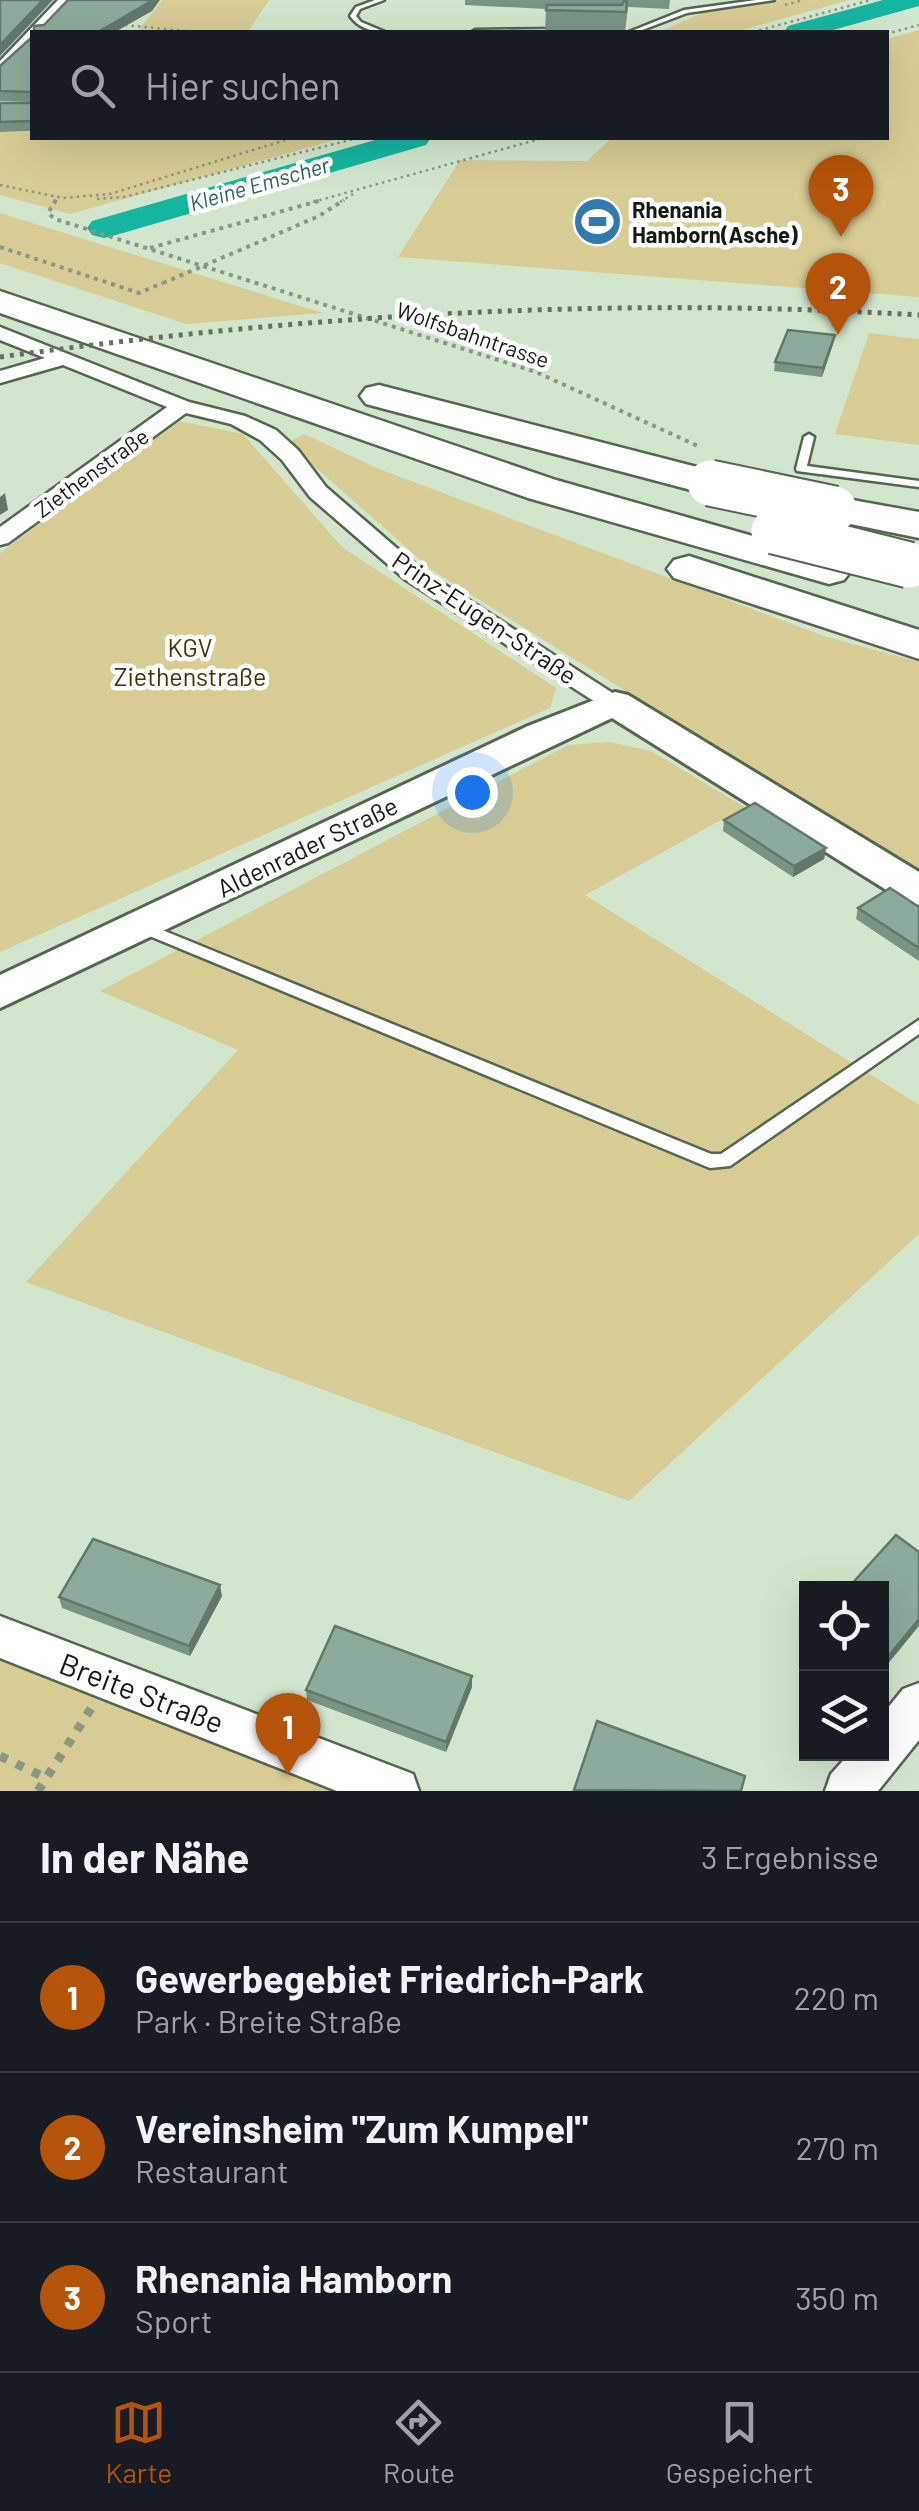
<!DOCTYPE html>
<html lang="de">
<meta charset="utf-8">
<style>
body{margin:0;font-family:Barlow,sans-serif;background:#242831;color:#f1f3f6}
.controls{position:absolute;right:30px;bottom:30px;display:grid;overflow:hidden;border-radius:0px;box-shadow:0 10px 40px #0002}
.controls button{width:90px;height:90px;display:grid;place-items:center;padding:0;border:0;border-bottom:2px solid #363941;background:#171b24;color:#f1f3f6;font:50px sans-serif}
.you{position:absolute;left:472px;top:792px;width:35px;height:35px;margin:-25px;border:8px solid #fff;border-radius:50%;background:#1a73e8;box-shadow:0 0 0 15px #1a73e833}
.badge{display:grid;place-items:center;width:65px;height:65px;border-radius:50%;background:#b45309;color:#fff;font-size:32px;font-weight:700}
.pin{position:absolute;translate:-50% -82px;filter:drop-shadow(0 2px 5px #0008)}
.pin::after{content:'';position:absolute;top:52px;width:35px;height:30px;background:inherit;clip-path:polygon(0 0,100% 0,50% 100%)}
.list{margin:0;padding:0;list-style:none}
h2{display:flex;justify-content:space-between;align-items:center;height:130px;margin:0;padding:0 40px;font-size:42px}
h2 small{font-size:32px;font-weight:400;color:#9ea1a6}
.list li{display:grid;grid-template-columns:65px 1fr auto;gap:30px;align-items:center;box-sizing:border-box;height:150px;padding:0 40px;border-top:2px solid #363941}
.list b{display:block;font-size:38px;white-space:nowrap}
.list p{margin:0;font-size:32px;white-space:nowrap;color:#9ea1a6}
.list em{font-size:32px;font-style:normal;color:#9ea1a6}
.icon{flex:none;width:55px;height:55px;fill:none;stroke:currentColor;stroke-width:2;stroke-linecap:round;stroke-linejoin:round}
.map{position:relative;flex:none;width:919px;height:1791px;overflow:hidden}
.search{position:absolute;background:#171b24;box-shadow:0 10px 40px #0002;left:30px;right:30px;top:30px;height:110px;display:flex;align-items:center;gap:25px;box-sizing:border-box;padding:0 35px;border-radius:0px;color:#9ea1a6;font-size:38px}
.sheet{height:580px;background:#171b24}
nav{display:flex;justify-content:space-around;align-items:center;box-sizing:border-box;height:140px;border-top:2px solid #363941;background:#171b24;font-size:28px;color:#9ea1a6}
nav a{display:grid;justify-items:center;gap:5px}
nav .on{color:#b45309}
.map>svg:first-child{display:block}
.green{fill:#d7cc94}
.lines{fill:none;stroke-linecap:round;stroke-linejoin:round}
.river{fill:#16b5a0;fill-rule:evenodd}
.lane-casing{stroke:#556650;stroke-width:5}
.street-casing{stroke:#556650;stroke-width:5}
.secondary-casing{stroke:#556650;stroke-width:6}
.highway-casing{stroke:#556650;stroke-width:5}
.path-far2{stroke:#899885;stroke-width:2.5;stroke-dasharray:2.5 4;stroke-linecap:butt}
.path-far1{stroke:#899885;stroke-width:4;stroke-dasharray:4 5;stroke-linecap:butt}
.path{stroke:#899885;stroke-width:9;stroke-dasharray:8 10;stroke-linecap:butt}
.lane{fill:#fff;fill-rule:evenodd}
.street{fill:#fff;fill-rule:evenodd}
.secondary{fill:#fff;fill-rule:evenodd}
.highway{fill:#fff;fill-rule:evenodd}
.rail{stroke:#647061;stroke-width:5;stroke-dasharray:4 6;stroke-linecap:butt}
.highway-bridge-casing{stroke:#556650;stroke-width:49;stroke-linecap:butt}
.path-bridge{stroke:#899885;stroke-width:4;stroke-dasharray:4 5;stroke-linecap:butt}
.highway-bridge{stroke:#fff;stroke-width:45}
.wall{fill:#799384}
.shaded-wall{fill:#63786c}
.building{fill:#8dab9a;stroke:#63786c;stroke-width:2.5}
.labels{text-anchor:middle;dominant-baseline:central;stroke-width:9;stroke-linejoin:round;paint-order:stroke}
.far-water-label{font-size:22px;font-style:italic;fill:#2b6359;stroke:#fff}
.far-poi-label{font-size:22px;font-weight:bold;fill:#131a11;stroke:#fff;text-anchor:start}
.far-street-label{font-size:22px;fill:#131a11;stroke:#fff}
.street-label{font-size:25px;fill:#131a11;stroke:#fff}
.park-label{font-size:25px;fill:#3b3307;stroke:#fff}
.near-street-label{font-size:30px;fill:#131a11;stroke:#fff}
</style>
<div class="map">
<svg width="919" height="1791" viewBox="0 0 919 1791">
<rect width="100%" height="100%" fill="#d2e6cd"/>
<g class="green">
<path d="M162 0H269L248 32H137Z"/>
<path d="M781 0H849L735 32H659L702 13Z"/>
<path d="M919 30V297L398 257 460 160 587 161 612 138H886L887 39Z"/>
<path d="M0 132H32V138H343L70 214 0 195Z"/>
<path d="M0 213 323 313 186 324 0 263Z"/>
<path d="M869 333 919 339V445L835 434Z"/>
<path d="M180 421 243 434 342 547 556 688 550 708 0 952V553Z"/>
<path d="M304 434 379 469 824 636 919 662V874L433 571 288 443Z"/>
<path d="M610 742 651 751 745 807 585 895 919 1105V1234L629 1501 26 1282 238 1050 100 991 568 745Z"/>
<path d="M0 1647 363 1791H0Z"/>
</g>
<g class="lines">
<g class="river">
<path d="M883 0H919V6L826 32H784L788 26Z"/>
<path d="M382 138H431L426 145 116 235 104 238 92 235 87 228 92 221Z"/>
</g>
<defs>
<g id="lane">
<path d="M375 0H384L360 9 356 16 361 22 385 32C371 32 358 27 350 16L356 7Z"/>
<path d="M756 0H774L687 13 637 32H629L684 10Z"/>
<path d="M563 29 565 32H472L475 30Z"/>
<path d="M809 434 814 437 807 466 919 481V487L797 471 796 469 804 437Z"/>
<path d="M140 921 711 1154H721L919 1020V1034L730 1166 710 1168 135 930 132 926Z"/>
</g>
<g id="street">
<path d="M58 0H72L42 32H32V43L0 73V61Z"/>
<path d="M0 327 189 402 245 416 276 430 298 450 326 487 422 570 628 703 624 709H606L406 580 310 497 282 460 260 440 231 424 186 413 8 543 0 545V527L167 407 63 365 0 383V371L45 358 0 340Z"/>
<path d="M0 1616 413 1774 419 1791H337L0 1658Z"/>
<path d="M919 1683V1740L878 1791H825L831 1774 849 1754H882V1715L903 1689Z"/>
</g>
<path id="secondary" d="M615 692 628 695 919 872V905L904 901 612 718 0 1008V975L528 726Z"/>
<g id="highway">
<path d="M0 291 556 480 844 562 851 571 844 580 829 584 528 498 0 313Z"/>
<path d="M379 385 724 474 730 483 724 492 710 495 366 404 360 396 366 388Z"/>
<path d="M841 498 919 512V538L826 519 820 510 826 501Z"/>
<path d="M689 556 919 630V659L674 578 667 569 674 560Z"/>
</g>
</defs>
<use href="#lane" class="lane-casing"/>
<use href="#street" class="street-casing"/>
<use href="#secondary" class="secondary-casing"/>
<use href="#highway" class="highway-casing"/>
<g class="path-far2">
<path d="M785 5 803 0"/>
<path d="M125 25 196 32"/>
<path d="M262 32H267"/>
<path d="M753 32 871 0"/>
<path d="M886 34 919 25"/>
<path d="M0 185 63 198 110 194 292 138"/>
<path d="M97 199 124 197 358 138"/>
<path d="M55 202 58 197"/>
<path d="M313 202 543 138"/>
<path d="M340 202 353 194"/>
</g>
<g class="path-far1">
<path d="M56 200 48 213 55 219 536 372 700 447"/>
<path d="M0 247 139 293 163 283"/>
<path d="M150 248 322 200"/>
<path d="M238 251 319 216 344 200"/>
</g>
<g class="path">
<path d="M0 1756 48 1779"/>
<path d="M38 1791 92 1707"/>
</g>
<use href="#lane" class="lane"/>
<use href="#street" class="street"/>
<use href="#secondary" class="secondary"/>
<use href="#highway" class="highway"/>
<path class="rail" d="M0 357C306 315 610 296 919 315"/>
<defs>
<g id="highway-bridge">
<path d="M710 483 834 509"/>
<path d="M774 531 909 565"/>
</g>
</defs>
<use href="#highway-bridge" class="highway-bridge-casing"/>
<path class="path-bridge" d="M163 283 238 251"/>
<use href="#highway-bridge" class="highway-bridge"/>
</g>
<g class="wall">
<path d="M465 0H670L669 9 628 7 625 32H545L546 9 465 5Z"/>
<path d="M32 37V131L0 132V103L31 102 0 101V66Z"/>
<path d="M835 335 833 344 822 377 774 371 775 362Z"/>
<path d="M724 820 826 848 824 859 793 877 723 831Z"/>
<path d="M919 907V961L856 919 858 908Z"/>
<path d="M222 1596 190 1656 62 1608 59 1597Z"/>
<path d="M472 1676V1687L446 1752 307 1700 306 1690Z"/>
</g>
<g class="shaded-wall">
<path d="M43 0H53L0 56V45Z"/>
<path d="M153 0H160L152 11 115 32H102V30Z"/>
<path d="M835 335 833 344 822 377 823 368Z"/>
<path d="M5 493 8 510 0 515V497Z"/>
<path d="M826 848 824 859 793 877 794 866Z"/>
<path d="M220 1585 222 1596 190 1656 189 1646Z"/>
<path d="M919 1619V1626L882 1671V1664Z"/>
<path d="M472 1676V1687L446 1752V1742Z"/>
</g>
<g class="building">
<path d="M0 0H43L0 45Z"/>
<path d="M68 0H153L102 30 107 31 105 32H34V26L44 25Z"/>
<path d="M625 0H627L626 12 546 10 547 5H622Z"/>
<path d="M32 37V92L0 91V66Z"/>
<path d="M32 95V121L0 122V103H31Z"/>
<path d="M788 330 835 335 823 368 775 362Z"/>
<path d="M755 803 826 848 794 866 724 820Z"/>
<path d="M890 888 919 907V948L858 908Z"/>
<path d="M896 1535 919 1552V1619L882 1664V1588H848Z"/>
<path d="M93 1539 220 1585 189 1646 59 1597Z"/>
<path d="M335 1626 472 1676 446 1742 306 1690Z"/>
<path d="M597 1721 745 1776 741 1791 574 1790Z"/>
</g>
<defs>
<symbol id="stadium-disc" viewBox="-11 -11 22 22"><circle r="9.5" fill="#317aae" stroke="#fff"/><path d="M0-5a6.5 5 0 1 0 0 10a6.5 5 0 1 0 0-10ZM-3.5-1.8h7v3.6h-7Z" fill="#fff"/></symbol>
</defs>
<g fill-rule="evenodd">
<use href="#stadium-disc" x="570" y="194" width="55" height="55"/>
</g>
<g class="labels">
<g class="far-water-label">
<text transform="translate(259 183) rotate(-16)">Kleine Emscher</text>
</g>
<g class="far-poi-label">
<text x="632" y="209">Rhenania<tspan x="632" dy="25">Hamborn(Asche)</tspan></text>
</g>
<g class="far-street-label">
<text transform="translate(473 334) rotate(19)">Wolfsbahntrasse</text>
<text transform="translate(91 472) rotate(-36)">Ziethenstraße</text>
</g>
<g class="street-label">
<text transform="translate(485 617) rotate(34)">Prinz-Eugen-Straße</text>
<text transform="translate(307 846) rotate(-26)">Aldenrader Straße</text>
</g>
<g class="park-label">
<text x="190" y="647">KGV<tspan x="190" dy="29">Ziethenstraße</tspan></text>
</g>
<g class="near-street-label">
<text transform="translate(142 1692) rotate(21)">Breite Straße</text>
</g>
</g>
</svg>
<div class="controls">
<button><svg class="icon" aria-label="locate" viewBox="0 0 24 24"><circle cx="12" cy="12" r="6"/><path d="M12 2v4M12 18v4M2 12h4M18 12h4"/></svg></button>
<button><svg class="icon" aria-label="layers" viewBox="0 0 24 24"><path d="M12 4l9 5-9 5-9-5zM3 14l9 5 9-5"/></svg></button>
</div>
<div class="you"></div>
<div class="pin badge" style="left:288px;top:1775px">1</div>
<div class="pin badge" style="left:838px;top:335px">2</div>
<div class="pin badge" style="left:841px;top:237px">3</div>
<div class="search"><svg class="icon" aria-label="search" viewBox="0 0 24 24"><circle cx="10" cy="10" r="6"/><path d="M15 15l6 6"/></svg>Hier suchen</div>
</div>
<section class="sheet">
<h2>In der Nähe<small>3 Ergebnisse</small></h2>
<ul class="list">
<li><span class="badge">1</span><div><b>Gewerbegebiet Friedrich-Park</b><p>Park · Breite Straße</p></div><em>220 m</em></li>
<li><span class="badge">2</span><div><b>Vereinsheim &quot;Zum Kumpel&quot;</b><p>Restaurant</p></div><em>270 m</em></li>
<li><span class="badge">3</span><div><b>Rhenania Hamborn</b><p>Sport</p></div><em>350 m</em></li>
</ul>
</section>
<nav>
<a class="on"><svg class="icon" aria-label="map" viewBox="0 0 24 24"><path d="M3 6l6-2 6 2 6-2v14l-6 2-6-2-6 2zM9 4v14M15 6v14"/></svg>Karte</a>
<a><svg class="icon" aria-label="directions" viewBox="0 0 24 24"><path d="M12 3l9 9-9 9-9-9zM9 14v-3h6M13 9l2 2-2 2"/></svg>Route</a>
<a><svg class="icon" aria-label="saved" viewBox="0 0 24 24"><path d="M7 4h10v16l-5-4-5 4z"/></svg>Gespeichert</a>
</nav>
